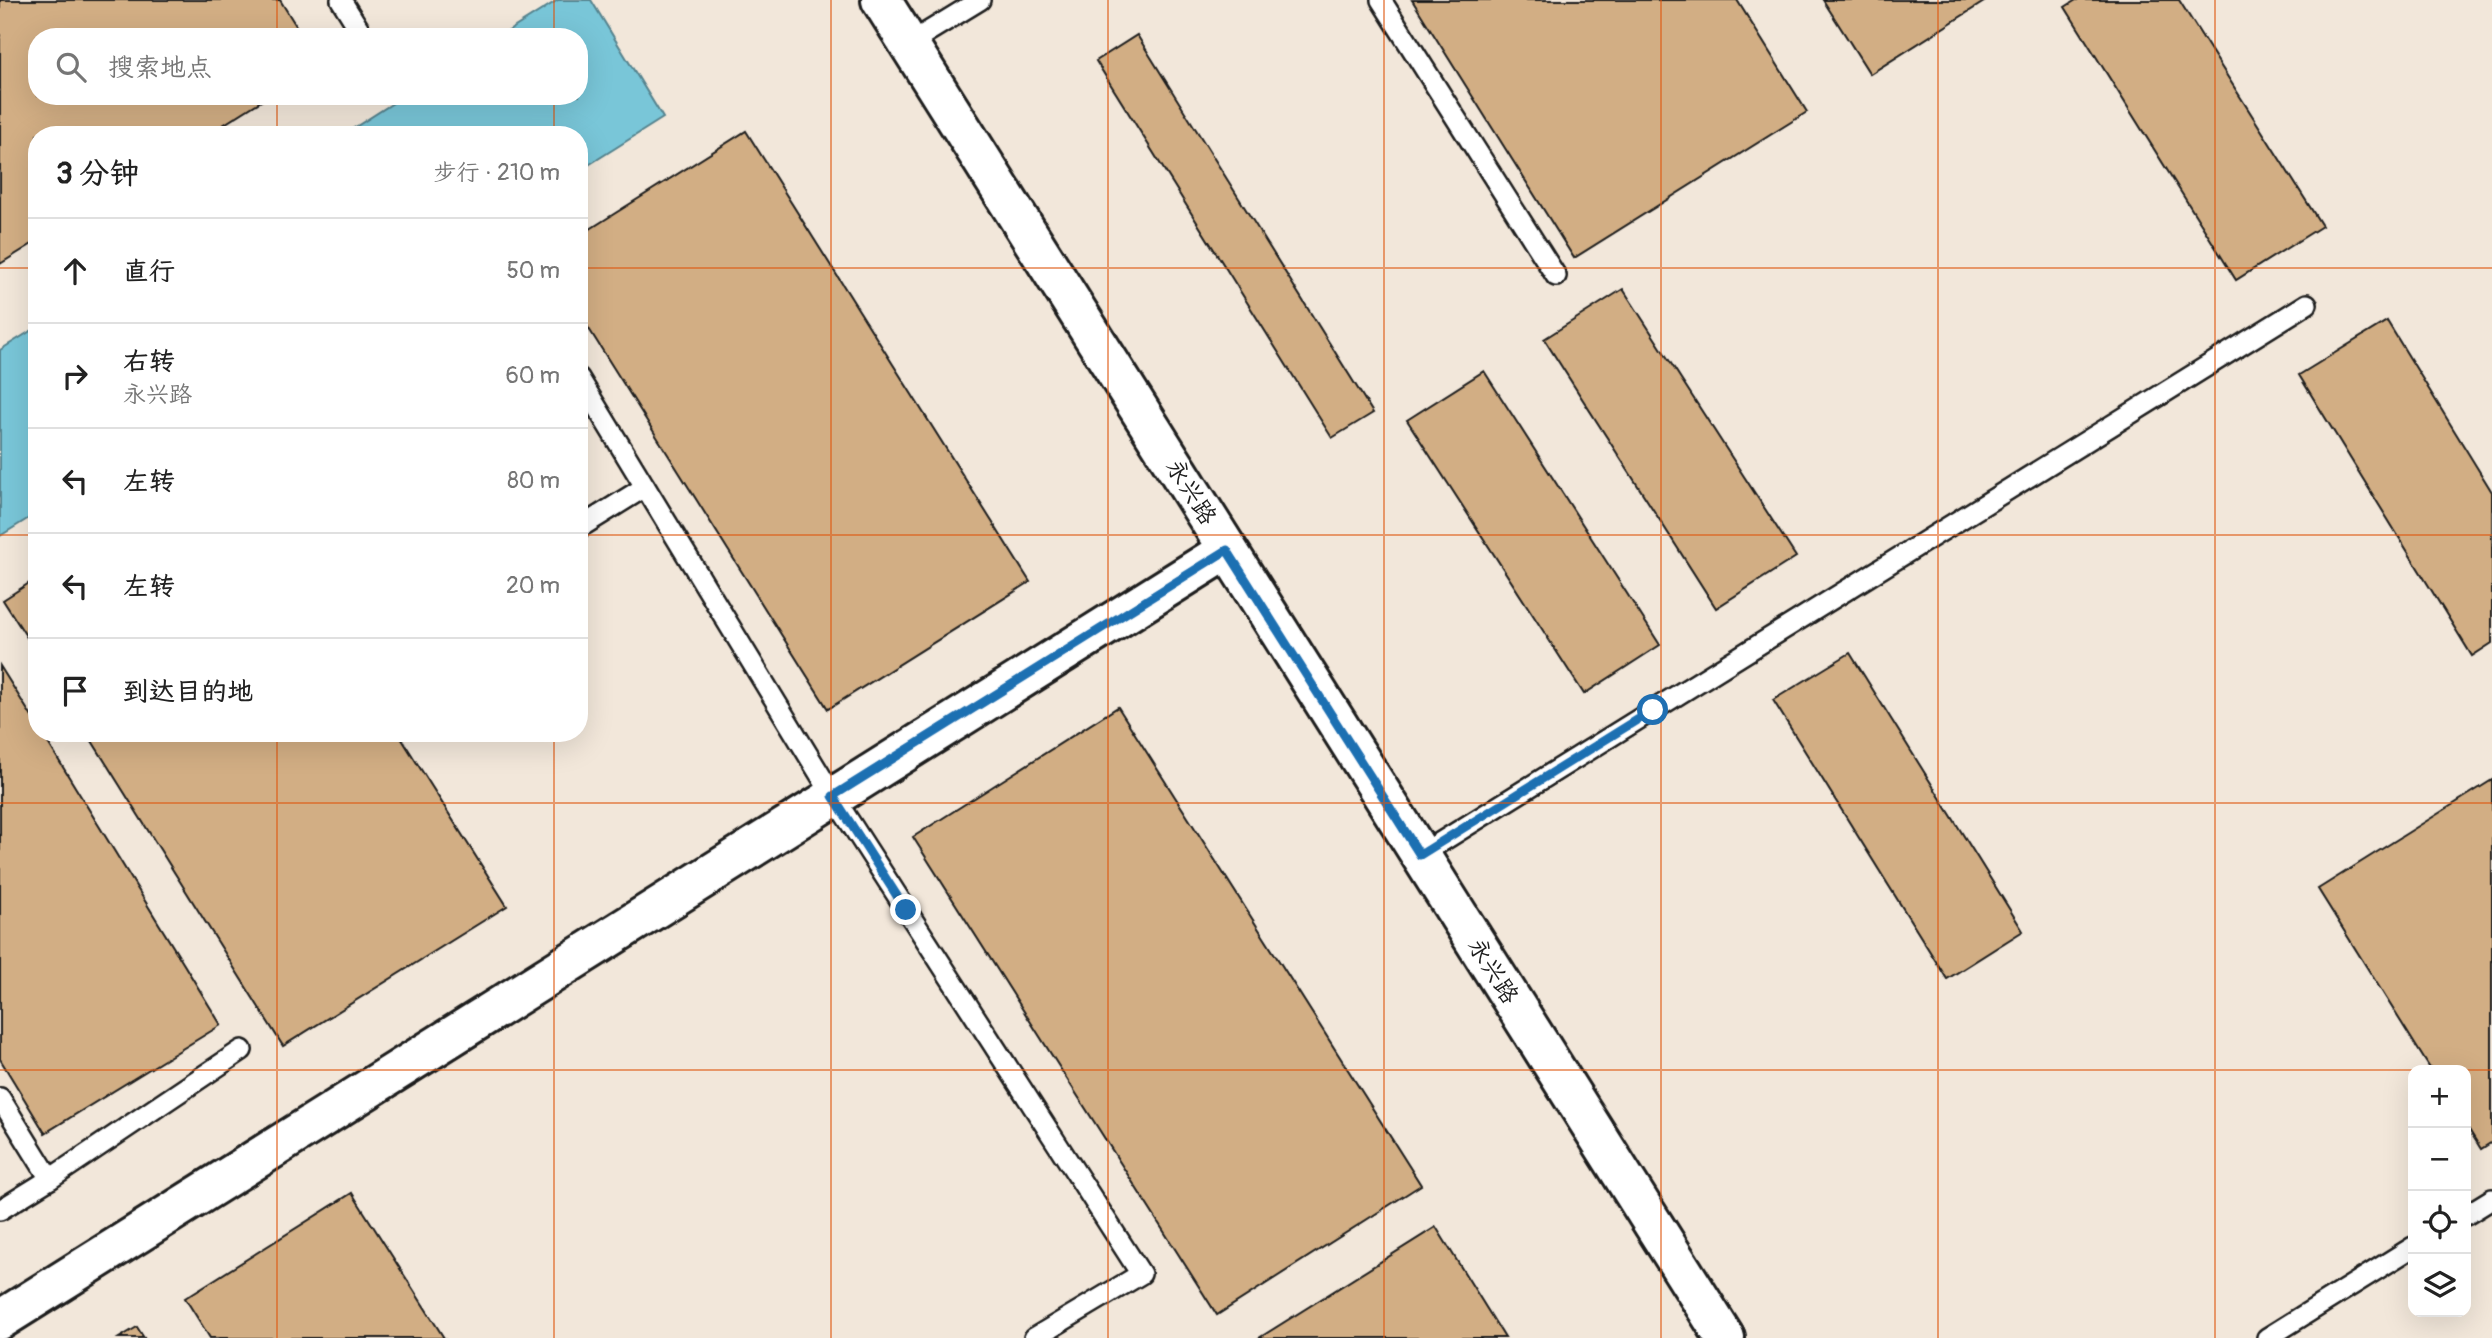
<!DOCTYPE html>
<html lang="zh">
<meta charset="utf-8">
<style>
body{margin:0;font-family:Pangolin,"LXGW WenKai TC",sans-serif;background:#f6f6f6;color:#222}
.controls{position:absolute;right:21px;bottom:21px;display:grid;overflow:hidden;border-radius:14px;box-shadow:0 7px 28px #0002}
.controls button{width:63px;height:63px;display:grid;place-items:center;padding:0;border:0;border-bottom:2px solid #e0e0e0;background:#fff;color:#222;font:35px sans-serif}
.stop{position:absolute;width:21px;height:21px;margin:-16px;border:5px solid #1f6fb2;border-radius:50%;background:#fff}
.stop.end{background:#1f6fb2;border-color:#fff;box-shadow:0 2px 7px #0008}
.list{margin:0;padding:0;list-style:none}
h2{display:flex;justify-content:space-between;align-items:center;height:91px;margin:0;padding:0 28px;font-size:30px}
h2 small{font-size:23px;font-weight:400;color:#767676}
.list li{display:grid;grid-template-columns:46px 1fr auto;gap:21px;align-items:center;box-sizing:border-box;height:105px;padding:0 28px;border-top:2px solid #e0e0e0}
.list b{display:block;font-size:26px;white-space:nowrap}
.list p{margin:0;font-size:23px;white-space:nowrap;color:#767676}
.list em{font-size:23px;font-style:normal;color:#767676}
.icon{flex:none;width:38px;height:38px;fill:none;stroke:currentColor;stroke-width:2;stroke-linecap:round;stroke-linejoin:round}
.map{position:relative;flex:none;width:2492px;height:1338px;overflow:hidden}
.search{position:absolute;background:#fff;box-shadow:0 7px 28px #0002;left:28px;top:28px;width:560px;height:77px;display:flex;align-items:center;gap:18px;box-sizing:border-box;padding:0 24px;border-radius:28px;color:#767676;font-size:26px}
.panel{position:absolute;background:#fff;box-shadow:0 7px 28px #0002;left:28px;top:126px;width:560px;height:616px;border-radius:28px}
.map>svg:first-child{display:block}
.water{fill:#79c6d8;stroke:#54828d;stroke-width:2}
.building{fill:#d2ae84;stroke:#1c1c1c;stroke-width:2}
.lines{fill:none;stroke-linecap:round;stroke-linejoin:round}
.lane-casing{stroke:#1c1c1c;stroke-width:24}
.street-casing{stroke:#1c1c1c;stroke-width:44}
.secondary-casing{stroke:#1c1c1c;stroke-width:44}
.lane{stroke:#fff;stroke-width:19}
.street{stroke:#fff;stroke-width:38}
.secondary{stroke:#fff;stroke-width:38}
.route{stroke:#1f6fb2;stroke-width:9}
.grid{fill:none;stroke:#de560d;stroke-width:2;stroke-opacity:0.55}
.labels{text-anchor:middle;dominant-baseline:central;stroke-width:6;stroke-linejoin:round;paint-order:stroke}
.street-label{font-size:24px;fill:#1c1c1c;stroke:#fff}
</style>
<div class="map">
<svg width="2492" height="1338" viewBox="0 0 2492 1338">
<rect width="100%" height="100%" fill="#f2e7da"/>
<filter id="ink" filterUnits="userSpaceOnUse"><feTurbulence type="fractalNoise" baseFrequency=".0143" numOctaves="2"/><feDisplacementMap in="SourceGraphic" scale="14" xChannelSelector="R" yChannelSelector="G"/><feConvolveMatrix kernelMatrix="1 2 1 2 8 2 1 2 1" color-interpolation-filters="sRGB"/></filter>
<g filter="url(#ink)">
<g class="water">
<path d="M558 0H591L663 118 579 171V135H343L404 96H579V37H499Z"/>
<path d="M37 327V513L0 536V350Z"/>
</g>
<g class="building">
<path d="M0 0H280L303 37H37V96H269L207 135H37V241L0 264Z"/>
<path d="M1412 0H1737L1807 112 1574 258Z"/>
<path d="M1823 0H1987L1870 74Z"/>
<path d="M2076 0H2179L2322 226 2236 280 2065 7Z"/>
<path d="M1137 35 1373 413 1332 438 1096 61Z"/>
<path d="M746 131 1030 582 828 709 579 313V236Z"/>
<path d="M1623 289 1796 557 1716 608 1544 339Z"/>
<path d="M2387 321 2492 492V643L2472 656 2299 375Z"/>
<path d="M1484 371 1660 645 1584 694 1407 420Z"/>
<path d="M37 578V653L3 600Z"/>
<path d="M1850 653 2023 931 1947 979 1773 700Z"/>
<path d="M0 666 37 725V733H42L221 1025 45 1133 0 1059Z"/>
<path d="M1118 707 1421 1185 1217 1315 913 837Z"/>
<path d="M87 733H398L507 906 283 1046Z"/>
<path d="M2492 780V1142L2481 1149 2466 1125V1070H2431L2318 889Z"/>
<path d="M352 1193 444 1338H210L185 1298Z"/>
<path d="M1436 1227 1505 1338H1259Z"/>
<path d="M137 1327 144 1338H119Z"/>
</g>
<g class="lines">
<defs>
<g id="lane">
<path d="M341 0 364 37"/>
<path d="M1381 0 1556 276"/>
<path d="M908 44 980 0"/>
<path d="M579 378 833 796 1141 1274 1034 1338"/>
<path d="M579 528 645 487"/>
<path d="M1420 855 2307 304"/>
<path d="M0 1098 50 1179"/>
<path d="M0 1210 50 1179 242 1050"/>
<path d="M2466 1215 2492 1199"/>
<path d="M2267 1338 2413 1247"/>
</g>
<path id="street" d="M0 1320 1227 550"/>
<path id="secondary" d="M881 0 1725 1338"/>
</defs>
<use href="#lane" class="lane-casing"/>
<use href="#street" class="street-casing"/>
<use href="#secondary" class="secondary-casing"/>
<use href="#lane" class="lane"/>
<use href="#street" class="street"/>
<use href="#secondary" class="secondary"/>
</g>
</g>
<g class="lines" filter="url(#ink)">
<path class="route" d="M906 910 833 796 1227 550 1420 855 1653 710"/>
</g>
<path class="grid" d="M277 0V37M554 0V37M831 0V1338M1108 0V1338M1384 0V1338M1661 0V1338M1938 0V1338M2215 0V1338M277 96V135M554 96V135M0 268H37M579 268H2492M0 535H37M579 535H2492M277 733V1338M554 733V1338M0 803H2492M0 1070H2413M2466 1070H2492"/>
<g class="labels">
<g class="street-label">
<text transform="translate(1191 492) rotate(58)">永兴路</text>
<text transform="translate(1493 971) rotate(58)">永兴路</text>
</g>
</g>
</svg>
<div class="controls">
<button>+</button>
<button>−</button>
<button><svg class="icon" aria-label="locate" viewBox="0 0 24 24"><circle cx="12" cy="12" r="6"/><path d="M12 2v4M12 18v4M2 12h4M18 12h4"/></svg></button>
<button><svg class="icon" aria-label="layers" viewBox="0 0 24 24"><path d="M12 4l9 5-9 5-9-5zM3 14l9 5 9-5"/></svg></button>
</div>
<div class="stop" style="left:1653px;top:710px"></div>
<div class="stop end" style="left:906px;top:910px"></div>
<div class="search"><svg class="icon" aria-label="search" viewBox="0 0 24 24"><circle cx="10" cy="10" r="6"/><path d="M15 15l6 6"/></svg>搜索地点</div>
<section class="panel">
<h2>3 分钟<small>步行 · 210 m</small></h2>
<ul class="list">
<li><svg class="icon" aria-label="ahead" viewBox="0 0 24 24"><path d="M12 20V5M6 11l6-6 6 6"/></svg><div><b>直行</b></div><em>50 m</em></li>
<li><svg class="icon" aria-label="right" viewBox="0 0 24 24"><path d="M7 20v-9h11M14 6l5 5-5 5"/></svg><div><b>右转</b><p>永兴路</p></div><em>60 m</em></li>
<li><svg class="icon" aria-label="left" viewBox="0 0 24 24"><path d="M17 20v-9H6M10 6l-5 5 5 5"/></svg><div><b>左转</b></div><em>80 m</em></li>
<li><svg class="icon" aria-label="left" viewBox="0 0 24 24"><path d="M17 20v-9H6M10 6l-5 5 5 5"/></svg><div><b>左转</b></div><em>20 m</em></li>
<li><svg class="icon" aria-label="arrive" viewBox="0 0 24 24"><path d="M6 21V4h12l-3 4 3 4H6"/></svg><div><b>到达目的地</b></div></li>
</ul>
</section>
</div>
